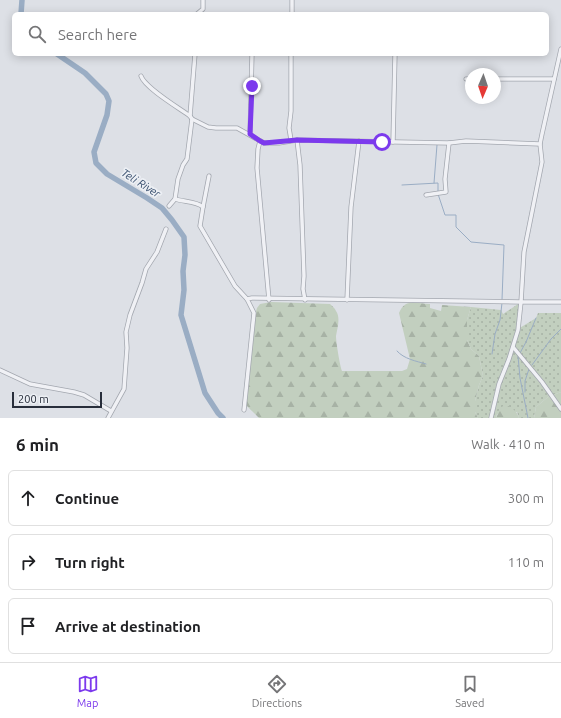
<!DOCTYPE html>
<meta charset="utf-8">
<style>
body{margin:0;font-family:Ubuntu,sans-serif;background:#f6f6f6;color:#202124}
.compass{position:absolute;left:465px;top:68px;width:36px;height:36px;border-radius:50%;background:#fff;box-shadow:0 2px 10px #0003;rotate:182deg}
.scale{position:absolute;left:12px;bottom:10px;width:90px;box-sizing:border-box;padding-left:4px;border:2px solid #282e3b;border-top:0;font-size:11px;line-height:14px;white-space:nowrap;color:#282e3b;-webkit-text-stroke:3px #eceff4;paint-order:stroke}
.stop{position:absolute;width:12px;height:12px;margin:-9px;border:3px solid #7c3aed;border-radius:50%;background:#fff}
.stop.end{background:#7c3aed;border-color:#fff;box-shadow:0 1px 4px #0008}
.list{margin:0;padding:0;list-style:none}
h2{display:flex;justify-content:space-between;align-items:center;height:52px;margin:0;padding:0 16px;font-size:17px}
h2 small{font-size:13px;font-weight:400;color:#757577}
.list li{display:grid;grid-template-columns:26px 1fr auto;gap:12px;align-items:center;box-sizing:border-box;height:56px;margin:0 8px 8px;padding:0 8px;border:1px solid #e0e0e0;border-radius:6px}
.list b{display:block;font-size:15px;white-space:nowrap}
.list em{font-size:13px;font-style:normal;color:#757577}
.icon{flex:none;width:22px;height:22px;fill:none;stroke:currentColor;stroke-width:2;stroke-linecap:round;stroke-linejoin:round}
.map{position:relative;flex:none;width:561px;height:418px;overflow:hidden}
.search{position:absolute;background:#fff;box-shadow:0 2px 10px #0003;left:12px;right:12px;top:12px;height:44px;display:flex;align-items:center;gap:10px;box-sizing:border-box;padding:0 14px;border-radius:6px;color:#757577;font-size:15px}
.sheet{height:244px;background:#fff}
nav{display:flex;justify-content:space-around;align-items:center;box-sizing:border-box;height:56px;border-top:1px solid #e0e0e0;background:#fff;font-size:11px;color:#757577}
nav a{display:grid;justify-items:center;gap:2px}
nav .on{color:#7c3aed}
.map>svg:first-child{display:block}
.grass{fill:url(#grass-dots)}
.forest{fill:url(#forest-firs)}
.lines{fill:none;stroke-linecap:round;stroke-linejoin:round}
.stream{stroke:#9aadc4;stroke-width:1}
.river{stroke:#9aadc4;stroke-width:5.5}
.street-casing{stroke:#a3a7af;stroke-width:5}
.street{stroke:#f0f1f5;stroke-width:3.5}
.route{stroke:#7c3aed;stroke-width:5}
.labels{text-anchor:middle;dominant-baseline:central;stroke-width:3.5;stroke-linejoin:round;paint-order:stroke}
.water-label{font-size:11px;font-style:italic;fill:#354c6c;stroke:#eceff4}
</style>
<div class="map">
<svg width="561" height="418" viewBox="0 0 561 418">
<defs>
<pattern id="grass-dots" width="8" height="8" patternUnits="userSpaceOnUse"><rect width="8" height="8" fill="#c2cfbf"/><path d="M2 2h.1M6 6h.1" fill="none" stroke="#a7b2a5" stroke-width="1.8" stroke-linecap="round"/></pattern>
<pattern id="forest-firs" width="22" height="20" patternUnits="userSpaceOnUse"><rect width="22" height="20" fill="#c2cfbf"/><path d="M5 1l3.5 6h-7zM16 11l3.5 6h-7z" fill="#a7b2a5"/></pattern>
</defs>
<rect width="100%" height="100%" fill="#dde0e6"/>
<path class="grass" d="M521 302 518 329 536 318 538 313H561V392L548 397 536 407 534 418H519L517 412 497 414 496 418H478L475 412V401L479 385 483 376 479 356 471 349 467 340V320L471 307 501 310 503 314Z"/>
<g class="forest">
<path d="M271 302 330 304C332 306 335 308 336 311 341 318 337 329 336 336 336 342 340 366 342 371H402L407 369 410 359 399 313C405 298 416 303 430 304V308L441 311 442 305 471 307 467 320V340L471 349 479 356 483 376 479 385 475 401V412L478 418H259C254 412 247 408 244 401L254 318 257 308 260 304Z"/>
<path d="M561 392V418H534L536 407 548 397Z"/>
<path d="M503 406H508C514 409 517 412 519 418H496L499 410Z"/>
</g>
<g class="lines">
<g class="stream">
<path d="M434 183 437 145"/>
<path d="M402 185 438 183V191"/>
<path d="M438 194 445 215H456V227L471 242 504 245 502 300"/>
<path d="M397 351C404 359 416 361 426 364"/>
<path d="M520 353 526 342 536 318"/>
<path d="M492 354 495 334 500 320 502 303"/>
<path d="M518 356 520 378 528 418"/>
<path d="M532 365 551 339 561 329"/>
<path d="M525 392V381L529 369"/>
</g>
<g class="river">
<path d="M21 14 22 0"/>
<path d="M57 54 85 73 106 94 109 101 107 115 94 152 96 163 107 174 147 198 162 208 172 220 184 237 185 255 183 271 184 290 181 315 205 393 218 413 223 418"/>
</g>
<defs>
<g id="street">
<path d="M197 14 203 9V0"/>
<path d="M292 14V0"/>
<path d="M561 49 542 134 540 144 542 162 524 252 521 302H561"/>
<path d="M195 54 190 116 192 119 208 127 216 128H237L264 143H279L297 140 449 143 466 141 540 144"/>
<path d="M141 76C145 88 179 108 190 116"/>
<path d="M466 79H471"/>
<path d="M495 79H554"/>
<path d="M250 134 252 54"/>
<path d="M291 140 289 128 291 111V54"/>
<path d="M297 140 300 165 304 276 303 289 305 300"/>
<path d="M260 141 258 149 257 168 269 300"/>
<path d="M393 142 395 54"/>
<path d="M426 195 446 192 445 179 449 143"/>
<path d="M175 199C184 202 196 201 203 207L200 226 235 286 247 299"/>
<path d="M169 206 175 199 178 179 183 165 187 159 192 119"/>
<path d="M203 207 209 176"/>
<path d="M347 300 351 207 359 141"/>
<path d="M513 347 542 382 561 409"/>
<path d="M0 370 30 384 74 392 84 395 111 411"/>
<path d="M244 410 254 313 247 299 252 298 521 302 518 330 509 359 499 384 491 418"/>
<path d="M108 418 124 389 127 348 126 332 130 315 142 283 146 269 157 252 166 229"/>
</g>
</defs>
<use href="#street" class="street-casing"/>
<use href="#street" class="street"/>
</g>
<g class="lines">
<path class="route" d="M252 86 250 134 260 141 264 143 297 140 382 142"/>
</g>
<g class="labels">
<g class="water-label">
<text transform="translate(141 183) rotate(32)">Teli River</text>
</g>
</g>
</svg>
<svg class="compass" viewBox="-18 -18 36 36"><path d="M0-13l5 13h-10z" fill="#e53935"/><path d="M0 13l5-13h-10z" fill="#757577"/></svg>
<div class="scale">200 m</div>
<div class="stop" style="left:382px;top:142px"></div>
<div class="stop end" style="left:252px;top:86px"></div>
<div class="search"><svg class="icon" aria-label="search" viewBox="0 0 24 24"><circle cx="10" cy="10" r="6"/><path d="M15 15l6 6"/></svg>Search here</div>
</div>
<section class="sheet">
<h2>6 min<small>Walk · 410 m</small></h2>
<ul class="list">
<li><svg class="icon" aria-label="ahead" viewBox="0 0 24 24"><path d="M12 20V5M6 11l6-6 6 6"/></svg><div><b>Continue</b></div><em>300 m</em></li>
<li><svg class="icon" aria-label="right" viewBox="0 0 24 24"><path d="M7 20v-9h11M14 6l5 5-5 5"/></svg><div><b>Turn right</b></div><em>110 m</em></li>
<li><svg class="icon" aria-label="arrive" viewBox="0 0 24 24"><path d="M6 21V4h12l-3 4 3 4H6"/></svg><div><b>Arrive at destination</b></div></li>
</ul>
</section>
<nav>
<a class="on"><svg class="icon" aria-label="map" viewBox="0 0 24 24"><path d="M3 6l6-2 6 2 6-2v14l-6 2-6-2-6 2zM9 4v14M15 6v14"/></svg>Map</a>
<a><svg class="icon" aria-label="directions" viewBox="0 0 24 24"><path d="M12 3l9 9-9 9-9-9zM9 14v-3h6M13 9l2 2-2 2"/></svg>Directions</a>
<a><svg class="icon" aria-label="saved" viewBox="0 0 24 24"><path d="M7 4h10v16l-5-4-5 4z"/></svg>Saved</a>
</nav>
